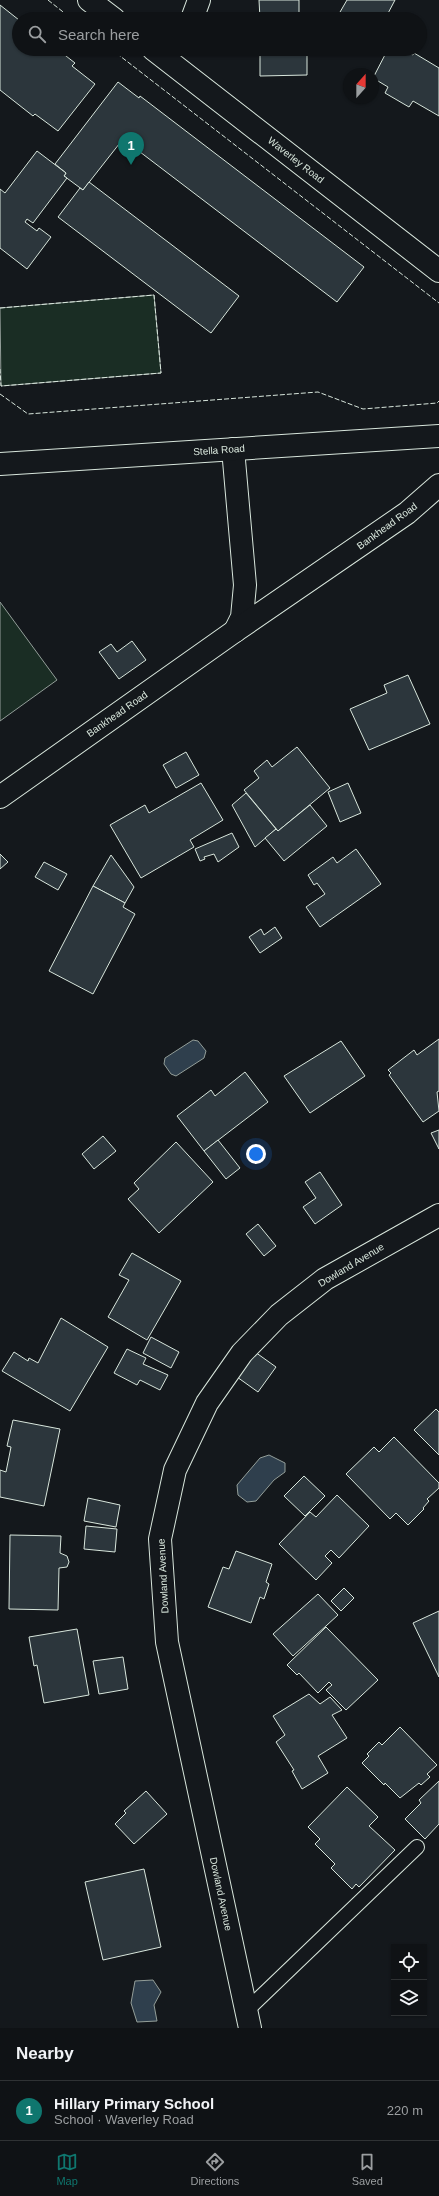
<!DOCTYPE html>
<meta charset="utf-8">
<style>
body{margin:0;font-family:Arial,sans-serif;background:#181b1e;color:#f1f3f6}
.controls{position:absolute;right:12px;bottom:12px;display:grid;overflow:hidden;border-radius:0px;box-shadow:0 1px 3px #0004}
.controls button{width:36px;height:36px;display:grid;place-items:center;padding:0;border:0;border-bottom:1px solid #2f3234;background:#0f1215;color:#f1f3f6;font:20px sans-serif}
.compass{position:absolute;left:343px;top:68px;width:36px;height:36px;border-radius:50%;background:#0f1215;box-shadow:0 1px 3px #0004;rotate:21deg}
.you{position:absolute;left:256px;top:1154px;width:14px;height:14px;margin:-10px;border:3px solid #fff;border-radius:50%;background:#1a73e8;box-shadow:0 0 0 6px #1a73e833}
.badge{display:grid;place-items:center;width:26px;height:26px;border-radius:50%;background:#0f766e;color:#fff;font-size:13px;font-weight:700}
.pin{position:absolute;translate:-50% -33px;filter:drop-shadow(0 1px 2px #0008)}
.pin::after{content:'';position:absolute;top:21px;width:14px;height:12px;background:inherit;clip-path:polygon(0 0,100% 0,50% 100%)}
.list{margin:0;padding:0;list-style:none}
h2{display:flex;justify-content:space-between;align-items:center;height:52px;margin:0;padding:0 16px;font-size:17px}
h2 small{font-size:13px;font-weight:400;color:#9b9ea0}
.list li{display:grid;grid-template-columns:26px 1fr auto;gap:12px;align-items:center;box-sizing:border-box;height:60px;padding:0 16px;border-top:1px solid #2f3234}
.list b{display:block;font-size:15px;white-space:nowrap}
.list p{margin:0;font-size:13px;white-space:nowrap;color:#9b9ea0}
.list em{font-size:13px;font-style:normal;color:#9b9ea0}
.icon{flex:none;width:22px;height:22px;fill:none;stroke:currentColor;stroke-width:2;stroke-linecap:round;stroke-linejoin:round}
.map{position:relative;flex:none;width:439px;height:2028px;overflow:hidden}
.search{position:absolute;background:#0f1215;box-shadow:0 1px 3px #0004;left:12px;right:12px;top:12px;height:44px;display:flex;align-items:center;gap:10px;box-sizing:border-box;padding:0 14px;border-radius:22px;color:#9b9ea0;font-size:15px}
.sheet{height:112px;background:#0f1215}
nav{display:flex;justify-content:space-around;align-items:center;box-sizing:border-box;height:56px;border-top:1px solid #2f3234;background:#0f1215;font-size:11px;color:#9b9ea0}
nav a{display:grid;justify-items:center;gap:2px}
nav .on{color:#0f766e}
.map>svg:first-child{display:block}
.green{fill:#1a2d24;stroke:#939e99}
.water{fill:#2f3f4d;stroke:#939e99}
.building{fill:#2c363c;stroke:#d8e6dc}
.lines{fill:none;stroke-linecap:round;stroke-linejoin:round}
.lane-casing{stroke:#d8e6dc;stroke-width:16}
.street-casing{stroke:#d8e6dc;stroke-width:24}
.secondary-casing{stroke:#d8e6dc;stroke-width:24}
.lane{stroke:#14181c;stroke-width:14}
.street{stroke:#14181c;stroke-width:22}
.secondary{stroke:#14181c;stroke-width:22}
.fence{stroke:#d8e6dc;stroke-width:1;stroke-dasharray:5 2;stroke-linecap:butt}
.labels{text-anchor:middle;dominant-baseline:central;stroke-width:3;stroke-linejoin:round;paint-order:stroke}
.street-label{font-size:10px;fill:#d8e6dc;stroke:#14181c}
</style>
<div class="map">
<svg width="439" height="2028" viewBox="0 0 439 2028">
<rect width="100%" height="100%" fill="#14181c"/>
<g class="green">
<path d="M154 295 161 373 1 386 0 308Z"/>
<path d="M0 602 57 680 0 721Z"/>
</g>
<g class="water">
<path d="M193 1040 198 1041 206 1051 204 1058 176 1076 171 1074 164 1064 165 1058Z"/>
<path d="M269 1455 285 1463V1472L274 1480 256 1501 247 1502 238 1495 237 1485 260 1458Z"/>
<path d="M153 1980 161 1992 154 2005 157 2021 137 2022 131 2003 135 1981Z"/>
</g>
<g class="building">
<path d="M259 0H299V19H260Z"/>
<path d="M347 0H395L385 19H336Z"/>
<path d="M0 5 19 20V49H57L75 63 72 66 95 84 58 131 35 114 33 116 0 90Z"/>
<path d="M260 49H307V75L260 76Z"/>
<path d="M361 49H372L369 54Z"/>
<path d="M388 49H402L413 55 414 53 439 68V116L413 101 409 107 385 93 388 87 373 78Z"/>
<path d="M118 82 139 98 140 96 364 267 337 302 123 139 83 190 64 176 66 173 55 164Z"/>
<path d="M37 151 66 173 64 176 67 178 33 223 27 219 25 222 37 231 39 228 51 237 27 269 0 248V189L5 193Z"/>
<path d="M89 182 239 296 211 333 58 217 80 188 83 190Z"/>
<path d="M132 641 146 660 119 679 99 652 111 644 117 652Z"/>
<path d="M408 675 430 724 369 750 350 709 387 693 384 685Z"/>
<path d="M297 747 330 788 278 831 244 790 259 778 254 771 267 760 272 767Z"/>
<path d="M186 752 199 775 176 788 163 765Z"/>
<path d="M201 783 223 820 190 840 194 847 141 878 110 825 145 805 149 813Z"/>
<path d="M348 783 361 813 340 822 328 792Z"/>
<path d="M246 793 276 829 255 847 232 805Z"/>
<path d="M310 805 327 826 284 861 265 838 276 829 278 831Z"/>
<path d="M232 833 239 847 218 862 214 854 204 857 205 859 200 861 195 849Z"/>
<path d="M356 849 381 884 320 927 306 907 325 894 317 883 314 885 308 875 333 857 337 863Z"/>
<path d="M0 854 8 862 0 869Z"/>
<path d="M111 855 134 887 125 903 93 886Z"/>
<path d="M44 862 67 874 58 890 35 877Z"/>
<path d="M93 886 125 903 123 907 135 914 93 994 49 971Z"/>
<path d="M275 927 282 938 260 953 249 937 261 929 264 935Z"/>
<path d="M439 1039V1091L437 1092 439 1111 423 1122 389 1075 391 1073 388 1070 414 1050 417 1055Z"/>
<path d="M341 1041 365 1076 310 1113 284 1076Z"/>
<path d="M245 1072 268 1102 204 1151 177 1116 211 1090 215 1096Z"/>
<path d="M439 1130V1149L431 1133Z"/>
<path d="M103 1136 116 1151 94 1169 82 1154Z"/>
<path d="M218 1140 240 1168 226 1179 204 1151Z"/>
<path d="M176 1142 213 1182 159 1233 128 1199 139 1189 134 1183Z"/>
<path d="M320 1172 342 1205 315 1224 303 1207 316 1198 305 1182Z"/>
<path d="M258 1224 276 1246 264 1256 246 1234Z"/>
<path d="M132 1253 181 1281 147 1340 108 1317 129 1280 119 1275Z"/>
<path d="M61 1318 108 1347 70 1411 2 1371 14 1352 28 1361 29 1358 38 1363Z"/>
<path d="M151 1337 179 1352 171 1368 143 1353Z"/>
<path d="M127 1349 146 1358 143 1364 168 1375 160 1390 140 1380 137 1385 114 1373Z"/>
<path d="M255 1352 276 1367 258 1392 237 1377Z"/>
<path d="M436 1409 439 1412V1455L414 1430Z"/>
<path d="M13 1420 60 1429 44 1506 0 1497V1470L6 1472 11 1447 7 1446Z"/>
<path d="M394 1437 439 1483V1488L427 1499 429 1501 423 1508 424 1509 408 1525 396 1513 390 1519 346 1474 374 1447 379 1452Z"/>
<path d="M304 1476 325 1496 305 1516 284 1496Z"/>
<path d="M337 1495 369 1526 339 1558 331 1550 325 1556 332 1563 316 1580 279 1544 310 1512 316 1517Z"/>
<path d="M88 1498 120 1505 116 1527 84 1521Z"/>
<path d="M86 1526 117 1529 115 1552 84 1549Z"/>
<path d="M10 1535 61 1536 60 1553 67 1556 69 1562 67 1567 59 1568 58 1610 9 1609Z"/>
<path d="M236 1551 272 1564 266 1582 269 1584 264 1599 260 1597 251 1623 208 1607 223 1567 229 1569Z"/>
<path d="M344 1588 354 1598 341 1611 331 1601Z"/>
<path d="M318 1594 338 1615 293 1656 273 1634Z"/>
<path d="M439 1611V1677L413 1623Z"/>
<path d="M326 1627 378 1680 346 1710 326 1690 332 1685 329 1682 318 1693 299 1673 297 1675 287 1665Z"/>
<path d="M77 1629 89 1695 44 1703 37 1665 34 1666 29 1637Z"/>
<path d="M123 1657 128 1689 99 1694 93 1661Z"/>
<path d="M309 1694 320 1704 330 1697 342 1710 332 1715 347 1738 318 1756 328 1773 302 1789 292 1771 294 1770 276 1742 285 1735 273 1716Z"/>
<path d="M400 1727 437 1765 427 1774 430 1777 421 1785 419 1783 400 1798 385 1783 384 1785 362 1763 369 1756 367 1754 379 1742 382 1745Z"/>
<path d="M439 1781V1824L425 1839 405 1819 421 1803 419 1800Z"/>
<path d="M347 1787 378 1817 369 1826 395 1850 359 1887 356 1884 352 1889 331 1868 335 1864 315 1844 320 1839 308 1827Z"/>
<path d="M146 1791 167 1814 134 1844 115 1824 126 1813 124 1811Z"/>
<path d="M144 1869 161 1947 103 1960 85 1882Z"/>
</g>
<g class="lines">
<defs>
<path id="lane" d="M246 2011 417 1847"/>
<g id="street">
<path d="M89 0 114 19"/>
<path d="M192 19 199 0"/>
<path d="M153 49 439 271"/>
<path d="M233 449 245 585 242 617 235 631"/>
<path d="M0 797 235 631 407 513 439 485"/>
<path d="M250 2028 167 1642 160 1539 175 1470 207 1403 242 1353 279 1315 325 1279 439 1215"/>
</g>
<path id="secondary" d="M0 464 439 436"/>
</defs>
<use href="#lane" class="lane-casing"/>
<use href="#street" class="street-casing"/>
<use href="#secondary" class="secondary-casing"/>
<use href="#lane" class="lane"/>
<use href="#street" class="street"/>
<use href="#secondary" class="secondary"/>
<g class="fence">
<path d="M48 0 72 19"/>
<path d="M111 49 439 303"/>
<path d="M0 308 154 295 161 373 1 386 0 369"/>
<path d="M0 394 28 414 318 392 363 409 437 403 439 401"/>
</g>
</g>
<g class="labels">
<g class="street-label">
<text transform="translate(296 160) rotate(38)">Waverley Road</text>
<text transform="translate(219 450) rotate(-4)">Stella Road</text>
<text transform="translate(387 526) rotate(-36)">Bankhead Road</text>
<text transform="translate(117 714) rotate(-35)">Bankhead Road</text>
<text transform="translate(351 1265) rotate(-31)">Dowland Avenue</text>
<text transform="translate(163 1576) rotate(-93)">Dowland Avenue</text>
<text transform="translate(221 1894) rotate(78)">Dowland Avenue</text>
</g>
</g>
</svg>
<div class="controls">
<button><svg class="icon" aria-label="locate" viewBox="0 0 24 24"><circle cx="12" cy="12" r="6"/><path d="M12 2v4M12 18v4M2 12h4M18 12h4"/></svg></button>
<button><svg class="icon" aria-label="layers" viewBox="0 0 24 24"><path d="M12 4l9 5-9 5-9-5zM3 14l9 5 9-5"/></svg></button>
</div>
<svg class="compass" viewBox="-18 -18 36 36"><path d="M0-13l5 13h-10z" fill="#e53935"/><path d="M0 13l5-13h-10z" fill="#9b9ea0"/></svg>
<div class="you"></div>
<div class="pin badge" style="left:131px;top:165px">1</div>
<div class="search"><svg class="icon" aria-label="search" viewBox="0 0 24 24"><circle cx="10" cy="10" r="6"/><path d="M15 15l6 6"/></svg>Search here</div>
</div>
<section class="sheet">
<h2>Nearby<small></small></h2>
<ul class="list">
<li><span class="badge">1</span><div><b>Hillary Primary School</b><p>School · Waverley Road</p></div><em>220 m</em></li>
</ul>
</section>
<nav>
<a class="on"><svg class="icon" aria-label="map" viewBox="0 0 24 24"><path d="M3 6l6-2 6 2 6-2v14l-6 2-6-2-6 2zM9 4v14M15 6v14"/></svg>Map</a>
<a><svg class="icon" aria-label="directions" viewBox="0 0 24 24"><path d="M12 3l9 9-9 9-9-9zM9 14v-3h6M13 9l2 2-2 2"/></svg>Directions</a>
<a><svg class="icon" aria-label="saved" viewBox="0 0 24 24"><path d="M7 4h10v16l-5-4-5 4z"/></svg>Saved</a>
</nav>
